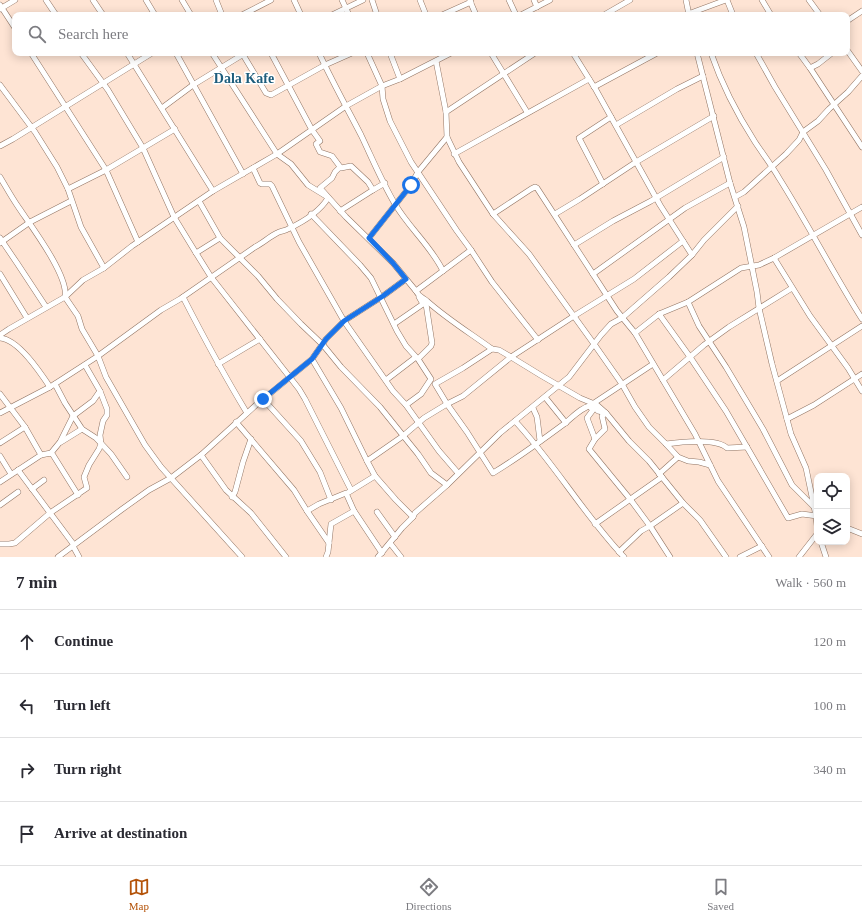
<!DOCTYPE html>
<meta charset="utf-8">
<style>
body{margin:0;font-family:"Times New Roman",serif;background:#f2f2f3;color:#2b2b33}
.controls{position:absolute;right:12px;bottom:12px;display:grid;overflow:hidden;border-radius:8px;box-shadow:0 2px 10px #0003}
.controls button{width:36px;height:36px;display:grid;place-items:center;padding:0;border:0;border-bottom:1px solid #e1e1e2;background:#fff;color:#2b2b33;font:20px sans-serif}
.stop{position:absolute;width:12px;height:12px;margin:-9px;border:3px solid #1a73e8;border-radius:50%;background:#fff}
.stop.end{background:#1a73e8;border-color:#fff;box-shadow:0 1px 4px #0008}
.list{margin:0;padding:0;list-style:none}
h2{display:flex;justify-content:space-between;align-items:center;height:52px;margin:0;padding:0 16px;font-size:17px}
h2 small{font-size:13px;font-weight:400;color:#7c7c81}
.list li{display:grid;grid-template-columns:26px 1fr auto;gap:12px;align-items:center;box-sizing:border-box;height:64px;padding:0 16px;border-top:1px solid #e1e1e2}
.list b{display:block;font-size:15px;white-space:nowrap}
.list em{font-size:13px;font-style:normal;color:#7c7c81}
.icon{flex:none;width:22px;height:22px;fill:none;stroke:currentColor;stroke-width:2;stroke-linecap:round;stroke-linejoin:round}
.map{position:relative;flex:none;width:862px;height:557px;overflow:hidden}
.search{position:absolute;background:#fff;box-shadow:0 2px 10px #0003;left:12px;right:12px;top:12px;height:44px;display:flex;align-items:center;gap:10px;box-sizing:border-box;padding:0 14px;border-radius:8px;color:#7c7c81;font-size:15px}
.sheet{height:308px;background:#fff}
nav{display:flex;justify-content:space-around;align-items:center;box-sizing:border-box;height:56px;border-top:1px solid #e1e1e2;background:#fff;font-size:11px;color:#7c7c81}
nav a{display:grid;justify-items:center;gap:2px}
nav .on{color:#b45309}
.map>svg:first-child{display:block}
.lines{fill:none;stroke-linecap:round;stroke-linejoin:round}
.minor-casing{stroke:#927564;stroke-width:6}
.minor{stroke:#fff;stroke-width:5}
.route{stroke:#1a73e8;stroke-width:5}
.labels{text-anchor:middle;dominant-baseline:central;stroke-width:3;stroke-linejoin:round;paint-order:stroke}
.district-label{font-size:14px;font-weight:bold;fill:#1e5d7c;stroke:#fff}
</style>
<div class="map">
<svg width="862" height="557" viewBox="0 0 862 557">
<rect width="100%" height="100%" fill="#fee4d4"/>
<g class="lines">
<defs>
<g id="minor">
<path d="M46 0 56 15"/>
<path d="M93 0 103 15"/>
<path d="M146 0 155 15"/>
<path d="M182 0 191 15"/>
<path d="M216 0 222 15"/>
<path d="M294 0 301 15"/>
<path d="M342 0 349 15"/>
<path d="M372 0 377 15"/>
<path d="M420 0 426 15"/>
<path d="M509 0 516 15"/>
<path d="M534 0 537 7"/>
<path d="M686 0 689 15"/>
<path d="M727 0 733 15"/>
<path d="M762 0 771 15"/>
<path d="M809 0 820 15"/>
<path d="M470 1 476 15"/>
<path d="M0 5 15 28"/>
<path d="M0 9 15 0"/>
<path d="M688 14 726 0"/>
<path d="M242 15 271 0"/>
<path d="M332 15 363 0"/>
<path d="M442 15 471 2"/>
<path d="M521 15 550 0"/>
<path d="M604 15 630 0"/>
<path d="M847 21 862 11"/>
<path d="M847 50 862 71"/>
<path d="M31 53 106 170 138 242"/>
<path d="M81 53 108 90 143 148 174 217 196 253"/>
<path d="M127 53 213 191"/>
<path d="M176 53 243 174"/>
<path d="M212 53 277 154 291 164 308 185 326 196"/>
<path d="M242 53 266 93 271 95 325 65 352 53"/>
<path d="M271 53 312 130 320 141 316 144 320 152 332 156 341 168 351 166 368 182 373 190 385 183"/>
<path d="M319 53C332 81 347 108 361 135 372 158 382 182 395 204 409 228 431 246 443 271"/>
<path d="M367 53 382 86 383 99 390 121 411 162 457 231 471 250 492 282 538 340"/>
<path d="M390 53 400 79"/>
<path d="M491 53 527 112"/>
<path d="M573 53 596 90 660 205 692 255"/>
<path d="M697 53 730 183 744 227 757 292 759 308 772 364 791 434 806 468 816 516 817 526"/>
<path d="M711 53C722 85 737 114 755 142 763 154 772 166 779 178 808 224 833 273 862 319"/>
<path d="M756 53 775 87 826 170 862 235"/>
<path d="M799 53 810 68 862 147"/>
<path d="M436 61 446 112 447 137 459 162 493 214 529 254 594 344 622 384 635 407 649 427 666 444C680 442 717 438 727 448L747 447"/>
<path d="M810 68 818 64 832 53"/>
<path d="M0 85 35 132 57 167 68 189 81 227 104 268"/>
<path d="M594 87 657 53"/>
<path d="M162 108 193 85 242 55"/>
<path d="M446 112 535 53"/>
<path d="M616 125 677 89 703 76"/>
<path d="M0 146 13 139 152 53"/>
<path d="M454 154 589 79"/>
<path d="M340 167 335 172 332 178 320 188 346 217 393 263 416 291C419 297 422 297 427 301 447 319 470 333 492 349L499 350 511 357 542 376 580 398 597 405 606 413 629 441 649 461 683 503 700 520 726 557"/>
<path d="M253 168 260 183 262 184H270L272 186 299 242 344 321 393 391 406 405 439 451 458 473"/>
<path d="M0 177C6 187 12 198 19 208 31 226 69 276 65 297L78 316 82 329 98 356 106 377 145 445 161 467 242 557"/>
<path d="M603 184 579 138 611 117"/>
<path d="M68 189 106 170 175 129"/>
<path d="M735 197 744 192 786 154 799 140 803 132 818 121 829 109 848 92 862 76"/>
<path d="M199 201 220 238 258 276 277 299 301 324 323 345 341 367 380 407 418 454 431 473 447 485"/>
<path d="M340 211 373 190"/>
<path d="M311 214 360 265 371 278 397 331 406 346 416 357 386 380"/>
<path d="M493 214 531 189 535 187 537 188 617 311 635 333 695 434 718 481 769 557"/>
<path d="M555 214 580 199 636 162 714 116"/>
<path d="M0 238 17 263 46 307"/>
<path d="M220 238 196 253 211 277 299 389 305 399 351 490"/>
<path d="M369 238 411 185 418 172 447 137"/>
<path d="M0 243 30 222 71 201"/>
<path d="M574 245 613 221 651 201 724 157"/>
<path d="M774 258 810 316 848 368 862 391"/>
<path d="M0 274 27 318"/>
<path d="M593 274 685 208 730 183"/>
<path d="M416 291 471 250"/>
<path d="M183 297C203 336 224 375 247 413"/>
<path d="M688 302 699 326 726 367 763 429 792 485 814 507"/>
<path d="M659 314 690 357 726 411 788 518 802 514 817 516"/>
<path d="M394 324 423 304"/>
<path d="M635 333 659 314 688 302 741 268 759 265 774 258 862 207"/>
<path d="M0 335 9 329 65 297 83 280 104 268 132 246 213 191 277 154 346 106 382 86 400 79 451 53"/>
<path d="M0 338C18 339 40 372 50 387"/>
<path d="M492 349 463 368 435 384 447 404 467 432 493 473C518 458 541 441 564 424 573 417 580 408 592 405L598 411 603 412"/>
<path d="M312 359 341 408 367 461 375 476 396 500 413 517"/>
<path d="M218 364 260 339"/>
<path d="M663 380 704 345 729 327 792 288"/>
<path d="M777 381 862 326"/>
<path d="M55 384 65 403 82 429 96 438 111 454 127 477"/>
<path d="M0 394 25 427 41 455 0 482"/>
<path d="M545 397 566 423"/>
<path d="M263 399 301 441 320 472 331 500"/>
<path d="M594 403 653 364"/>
<path d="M406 405 421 394 431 379 418 359 431 346 432 343 426 304H423L419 297"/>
<path d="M590 407 593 410 587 418 595 439"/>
<path d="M533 408 537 417 540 441"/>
<path d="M0 413 50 387 98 356 161 310 180 299 255 247C263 243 269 237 277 233 280 231 285 231 288 229 303 222 320 211 328 198"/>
<path d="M606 413 602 416 605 429 595 439 589 449 630 499 650 526 641 531 619 552"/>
<path d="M787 419 814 405 862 374"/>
<path d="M515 421C555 464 584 515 624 557"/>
<path d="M236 422 294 490 307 511 329 543"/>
<path d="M61 442 82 429"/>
<path d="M0 443 25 427"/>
<path d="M666 444 678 457 688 461 699 462 710 465"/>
<path d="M51 453 60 442 73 416 93 401 100 391"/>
<path d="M41 455 51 453 53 455 78 495"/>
<path d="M201 455 226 490 251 513 286 557"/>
<path d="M0 456 11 474"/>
<path d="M367 461 403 436 424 418 447 404 463 396 511 357 574 316 634 279 683 241"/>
<path d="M18 470 74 545"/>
<path d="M659 474 678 457"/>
<path d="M32 489 44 480"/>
<path d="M349 492 375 476"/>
<path d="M232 497 235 492 243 462 251 439"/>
<path d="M0 505 18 492"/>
<path d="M307 511 319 504 346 493 354 511 331 524 328 552 326 557"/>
<path d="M354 511 382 553"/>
<path d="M377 512 395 537"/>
<path d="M595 524 662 477"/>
<path d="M847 528 862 534"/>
<path d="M821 542 826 557"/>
<path d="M390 543 401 557"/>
<path d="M0 544H9L15 543 50 513 87 488 84 477 89 465 99 449 101 444 100 435 103 421 107 415V409L100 391 85 365"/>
<path d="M73 546 79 557"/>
<path d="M58 557 121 510 149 490 171 478 201 455 256 405 312 359 326 339 344 321 383 296 406 279"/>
<path d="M378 557 402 528 413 517 415 513 447 485 500 433 569 377 601 335 611 324 622 318 669 277 692 255 704 240 738 206"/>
<path d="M670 557 650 526 683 503"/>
<path d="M740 557 762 546"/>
<path d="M799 557 817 534"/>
</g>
</defs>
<use href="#minor" class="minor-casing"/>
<use href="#minor" class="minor"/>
</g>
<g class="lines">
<path class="route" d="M263 399 312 359 326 339 344 321 383 296 406 279 393 263 369 238 411 185"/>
</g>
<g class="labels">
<g class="district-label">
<text x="244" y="78">Dala Kafe</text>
</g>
</g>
</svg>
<div class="controls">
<button><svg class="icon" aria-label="locate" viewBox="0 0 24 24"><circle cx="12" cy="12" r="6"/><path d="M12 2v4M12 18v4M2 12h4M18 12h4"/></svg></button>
<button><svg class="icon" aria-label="layers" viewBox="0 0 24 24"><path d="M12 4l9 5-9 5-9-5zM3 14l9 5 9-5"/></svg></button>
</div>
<div class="stop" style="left:411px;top:185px"></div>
<div class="stop end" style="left:263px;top:399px"></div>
<div class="search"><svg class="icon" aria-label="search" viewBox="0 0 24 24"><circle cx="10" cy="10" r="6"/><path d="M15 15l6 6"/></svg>Search here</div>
</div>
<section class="sheet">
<h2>7 min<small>Walk · 560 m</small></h2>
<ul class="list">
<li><svg class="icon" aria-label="ahead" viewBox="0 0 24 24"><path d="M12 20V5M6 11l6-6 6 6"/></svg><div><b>Continue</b></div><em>120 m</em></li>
<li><svg class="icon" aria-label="left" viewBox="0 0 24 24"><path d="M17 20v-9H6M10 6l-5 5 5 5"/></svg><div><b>Turn left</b></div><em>100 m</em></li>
<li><svg class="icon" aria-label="right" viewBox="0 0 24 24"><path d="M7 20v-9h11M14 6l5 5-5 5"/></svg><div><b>Turn right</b></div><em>340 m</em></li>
<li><svg class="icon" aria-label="arrive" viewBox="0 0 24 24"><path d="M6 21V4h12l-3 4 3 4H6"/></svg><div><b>Arrive at destination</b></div></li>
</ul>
</section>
<nav>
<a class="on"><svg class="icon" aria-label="map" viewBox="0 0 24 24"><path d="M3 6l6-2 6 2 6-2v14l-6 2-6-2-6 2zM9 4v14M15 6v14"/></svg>Map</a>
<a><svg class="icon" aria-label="directions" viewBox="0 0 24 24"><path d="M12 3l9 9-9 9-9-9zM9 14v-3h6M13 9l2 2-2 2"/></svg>Directions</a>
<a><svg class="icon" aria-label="saved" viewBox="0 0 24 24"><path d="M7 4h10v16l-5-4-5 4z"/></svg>Saved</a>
</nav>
